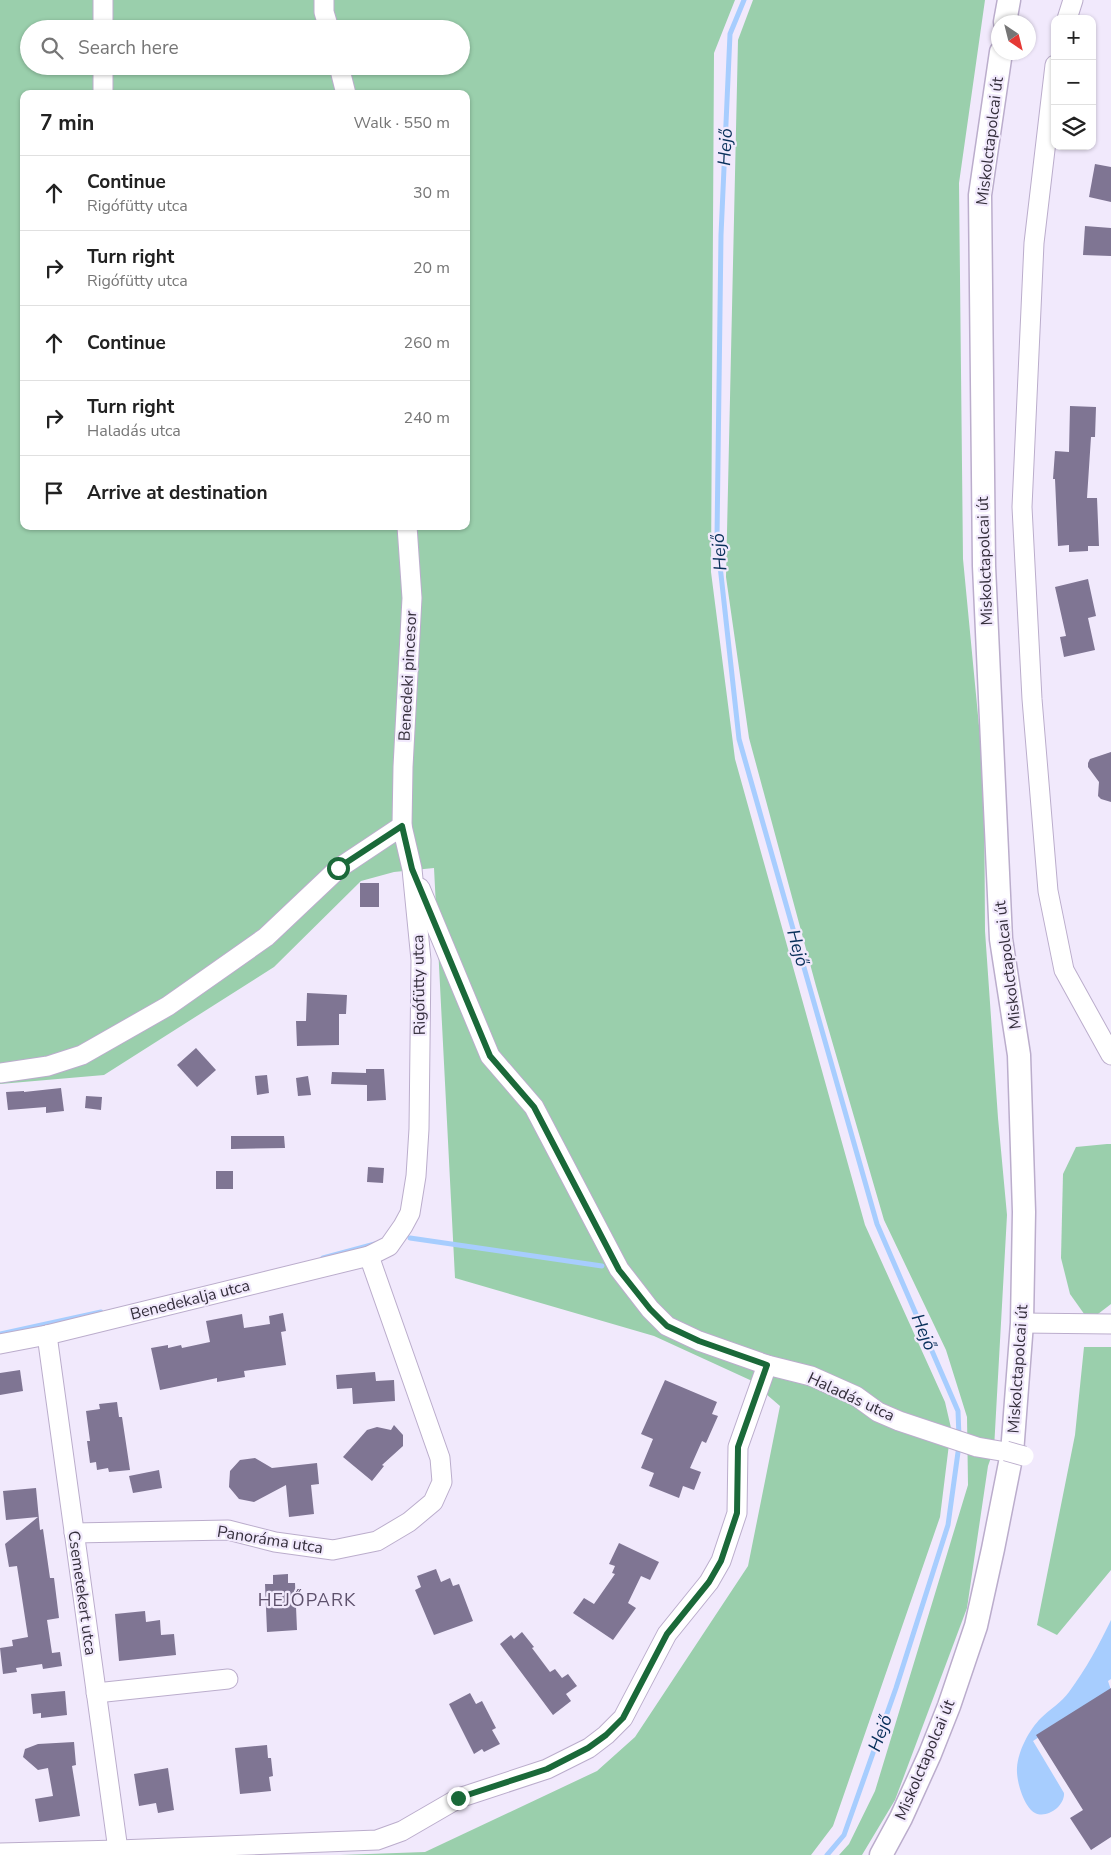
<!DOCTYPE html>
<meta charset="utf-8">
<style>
body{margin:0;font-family:"Nunito Sans",sans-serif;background:#f2f2f2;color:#222}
.controls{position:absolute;right:15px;top:15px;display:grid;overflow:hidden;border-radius:10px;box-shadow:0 1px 4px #0004}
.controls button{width:45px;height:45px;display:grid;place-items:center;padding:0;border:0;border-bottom:1px solid #e0e0e0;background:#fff;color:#222;font:25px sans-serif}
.compass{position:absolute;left:991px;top:15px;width:45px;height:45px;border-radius:50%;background:#fff;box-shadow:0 1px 4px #0004;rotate:145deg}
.stop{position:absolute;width:15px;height:15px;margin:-11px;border:4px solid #1a6939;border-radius:50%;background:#fff}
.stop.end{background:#1a6939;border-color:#fff;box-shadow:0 1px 5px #0008}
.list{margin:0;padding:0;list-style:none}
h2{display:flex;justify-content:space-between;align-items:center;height:65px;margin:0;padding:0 20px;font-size:21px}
h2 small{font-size:16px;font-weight:400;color:#767676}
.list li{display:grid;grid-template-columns:32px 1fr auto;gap:15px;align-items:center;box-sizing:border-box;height:75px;padding:0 20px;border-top:1px solid #e0e0e0}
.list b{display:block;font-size:19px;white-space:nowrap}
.list p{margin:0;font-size:16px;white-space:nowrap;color:#767676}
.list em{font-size:16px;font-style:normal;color:#767676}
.icon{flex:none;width:28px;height:28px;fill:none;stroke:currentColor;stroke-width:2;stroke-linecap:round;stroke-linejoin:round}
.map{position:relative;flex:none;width:1111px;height:1855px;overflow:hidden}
.search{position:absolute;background:#fff;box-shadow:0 1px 4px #0004;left:20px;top:20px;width:450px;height:55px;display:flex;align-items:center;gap:12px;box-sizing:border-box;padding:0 18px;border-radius:28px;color:#767676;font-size:19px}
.panel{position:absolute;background:#fff;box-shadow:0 1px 4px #0004;left:20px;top:90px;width:450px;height:440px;border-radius:10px}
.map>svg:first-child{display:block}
.green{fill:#9acfac;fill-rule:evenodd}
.water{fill:#a7cdfe}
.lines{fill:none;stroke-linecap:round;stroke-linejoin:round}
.stream{stroke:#a7cdfe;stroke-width:5}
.building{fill:#7f7593}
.minor-casing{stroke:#bbadcc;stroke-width:21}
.tertiary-casing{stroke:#bbadcc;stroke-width:25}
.minor{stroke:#fff;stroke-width:19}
.tertiary{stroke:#fff;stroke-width:22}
.minor-bridge-casing{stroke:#bbadcc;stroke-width:21;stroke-linecap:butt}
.minor-bridge{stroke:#fff;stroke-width:19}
.route{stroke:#1a6939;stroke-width:6}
.labels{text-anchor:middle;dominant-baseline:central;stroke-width:4.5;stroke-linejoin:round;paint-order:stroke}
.street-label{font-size:16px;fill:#342e3b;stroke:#f1e9fc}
.water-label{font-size:18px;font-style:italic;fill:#09305b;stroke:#f1e9fc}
.neighbourhood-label{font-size:18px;letter-spacing:1px;fill:#5e516c;stroke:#f1e9fc}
</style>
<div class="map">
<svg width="1111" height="1855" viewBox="0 0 1111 1855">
<rect width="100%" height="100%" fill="#f1e9fc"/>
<g class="green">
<path d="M0 0H735L714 53 711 572 735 759 865 1225 945 1402 951 1428 940 1517 833 1826 811 1855H340L425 1852 597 1771 635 1737 748 1566 780 1406 750 1380 654 1336 455 1278 434 868 394 872 361 881 274 967 104 1075 0 1084ZM29 29H461V66H29ZM24 94H466V526H24Z"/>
<path d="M753 0H985L959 183 963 559 984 778 985 931 998 1118 1007 1215 994 1449 988 1466 967 1608 895 1800 862 1855H839L849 1844 875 1791 968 1485 967 1417 946 1350 884 1220 816 986 749 738 726 577 738 40Z"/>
<path d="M1107 1144H1111V1304L1098 1314 1087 1318 1070 1294 1061 1258 1063 1174 1076 1147Z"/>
<path d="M1084 1347H1111V1570L1057 1635 1037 1625 1075 1435Z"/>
</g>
<path class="water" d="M1111 1620V1679L1108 1681 1111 1690 1033 1741 1064 1793C1065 1806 1047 1819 1035 1813 1024 1807 1016 1781 1017 1768 1018 1751 1029 1730 1041 1718 1050 1709 1062 1702 1069 1692 1086 1669 1099 1645 1111 1620Z"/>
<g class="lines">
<g class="stream">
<path d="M744 0 730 34 721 235 717 538 739 739 877 1224 958 1411 959 1437"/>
<path d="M410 1238 602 1266"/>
<path d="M323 1258 375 1244"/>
<path d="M0 1334 101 1312"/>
<path d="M827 1855 844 1835 896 1688 948 1525 959 1445"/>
</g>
</g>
<g class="building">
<path d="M1095 164 1111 167V202L1089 197Z"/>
<path d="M1085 226 1111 228V256L1083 255Z"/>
<path d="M1070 406 1096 407 1095 437H1091L1087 498H1097L1099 546H1088V551L1069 552V545L1058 546 1055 479H1053L1055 451 1069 452Z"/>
<path d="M1088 579 1096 616 1088 618 1095 650 1064 657 1060 637 1066 636 1055 587Z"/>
<path d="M1111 752V802L1101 799 1098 796 1099 782 1088 767V763L1090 759Z"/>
<rect x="360" y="883" width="19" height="24"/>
<path d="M307 993 347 995 346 1014H339V1045L297 1046 296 1021H306Z"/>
<path d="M196 1048 216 1070 197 1087 177 1065Z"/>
<path d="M366 1069H384L386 1100 367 1101V1085L331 1084 332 1072 366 1073Z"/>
<path d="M267 1075 269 1093 257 1095 255 1076Z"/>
<path d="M308 1076 311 1095 298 1096 296 1078Z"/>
<path d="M61 1088 64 1111 46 1113V1107L8 1110 6 1092 24 1091V1092Z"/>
<path d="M86 1096 102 1097 101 1110 85 1108Z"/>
<path d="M231 1136H284L285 1148 231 1149Z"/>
<path d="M368 1167 384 1168 383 1183 367 1182Z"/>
<rect x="216" y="1171" width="17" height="18"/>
<path d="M283 1313 286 1331 281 1332 286 1365 244 1371 245 1377 217 1382V1378L160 1390 151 1348 168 1345V1348L181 1345 182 1348 210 1342 206 1321 242 1314 244 1328 270 1324 269 1316Z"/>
<path d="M20 1370 23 1391 0 1395V1373Z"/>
<path d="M375 1372 376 1381 394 1380 395 1401 353 1404 352 1388 337 1389 336 1375Z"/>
<path d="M665 1380 717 1402 712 1414 718 1416 706 1443 702 1441 690 1468 701 1472 694 1490 683 1486 679 1498 649 1486 654 1473 641 1468 653 1439 641 1434Z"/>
<path d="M117 1402 119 1417H122L130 1470 109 1472 108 1468 97 1470 96 1462 90 1463 87 1441H90L86 1411 100 1409 99 1404Z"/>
<path d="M394 1425 403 1435V1446L382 1465 384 1466 372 1481 343 1457 367 1430 377 1427 391 1430Z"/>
<path d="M255 1458 272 1468 317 1463 319 1484 311 1485 314 1514 289 1517 286 1485 254 1502 239 1499 229 1487 230 1471 240 1460Z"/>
<path d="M159 1470 162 1488 133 1493 129 1476Z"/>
<path d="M36 1488 40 1530 43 1529 50 1578H54L59 1618 47 1620 52 1653 60 1652 62 1666 43 1669 42 1664 16 1668 17 1672 3 1674 0 1648 13 1646 12 1640 28 1637 17 1566 9 1567 5 1544 38 1517 6 1520 3 1491Z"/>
<path d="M619 1543 659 1562 650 1580 641 1576 628 1603 636 1608 613 1640 573 1613 584 1598 594 1604 615 1574 612 1573 615 1566 609 1564Z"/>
<path d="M436 1569 441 1582 450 1578 453 1586 459 1584 473 1621 434 1635 415 1590 421 1587 417 1576Z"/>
<path d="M288 1574V1583H295L297 1630 267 1632 265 1584H273V1575Z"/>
<path d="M145 1611 146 1622 160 1620 161 1635 174 1634 176 1655 119 1661 115 1614Z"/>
<path d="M522 1632 534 1647 532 1648 550 1672 555 1669 562 1678 568 1674 577 1686 566 1694 571 1701 553 1715 500 1644 511 1635 514 1639Z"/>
<path d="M1111 1688V1837L1091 1850 1070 1818 1083 1810 1036 1735Z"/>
<path d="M65 1691 67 1715 41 1718V1713L33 1714 31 1694Z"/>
<path d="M470 1693 476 1704 482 1701 496 1728 492 1730 500 1744 484 1752 482 1749 474 1754 449 1704Z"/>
<path d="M74 1742 76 1765 72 1766 80 1816 39 1822 35 1799 53 1796 48 1768 38 1770 23 1757 25 1749 38 1744Z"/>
<path d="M267 1745 268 1758H271L273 1776 269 1777 271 1791 240 1794 235 1748Z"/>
<path d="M168 1768 174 1810 158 1813 156 1803 139 1806 134 1774Z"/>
</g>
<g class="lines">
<defs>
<g id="minor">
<path d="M103 0V29"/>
<path d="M324 0V12L329 29"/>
<path d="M1067 19 1073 0"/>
<path d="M1055 65 1034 243 1022 507 1032 699 1048 891 1064 970 1111 1055"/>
<path d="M103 66V94"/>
<path d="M339 66 346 94"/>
<path d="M402 826 403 767 412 598 407 526"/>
<path d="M420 888 490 1056 534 1107 619 1269 650 1309 667 1326 699 1341 767 1365 811 1376 856 1396 878 1412 899 1421 977 1447 1012 1453"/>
<path d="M0 1073 48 1066 82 1055 168 1006 266 937 339 868 402 826 412 869 421 960 419 1129 416 1176 410 1213 403 1226 389 1246 369 1256 47 1335 0 1344"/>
<path d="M1022 1323 1111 1324"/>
<path d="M47 1335 118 1850"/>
<path d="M74 1533 228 1530 275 1542 333 1550 377 1541 409 1522 433 1502 442 1482 440 1458 369 1256"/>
<path d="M96 1693 228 1679"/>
<path d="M0 1853 118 1850 377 1840 402 1831 459 1798 547 1769 589 1748 606 1735 623 1718 667 1634 709 1582 721 1561 737 1513 738 1447 767 1365"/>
</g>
<g id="tertiary">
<path d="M1005 22 1009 0"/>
<path d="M881 1855 901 1818 930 1754 949 1706 976 1626 993 1549 1012 1453 1022 1323 1024 1212 1019 1055 1001 939 984 566 980 195 1001 52"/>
</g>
</defs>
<use href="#minor" class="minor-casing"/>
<use href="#tertiary" class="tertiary-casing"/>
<use href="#minor" class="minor"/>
<use href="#tertiary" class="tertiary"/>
<defs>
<path id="minor-bridge" d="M1006 1451 1024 1456"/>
</defs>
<use href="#minor-bridge" class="minor-bridge-casing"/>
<use href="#minor-bridge" class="minor-bridge"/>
</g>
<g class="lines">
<path class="route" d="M338 868 402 826 412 869 490 1056 534 1107 619 1270 650 1309 667 1326 699 1341 767 1365 738 1447 737 1513 721 1561 709 1582 667 1634 623 1718 606 1735 588 1748 547 1769 458 1798"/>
</g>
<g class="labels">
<g class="street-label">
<text transform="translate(990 141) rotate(-83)">Miskolctapolcai út</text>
<text transform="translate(985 561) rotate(-92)">Miskolctapolcai út</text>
<text transform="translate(408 676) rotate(-87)">Benedeki pincesor</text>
<text transform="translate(1008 965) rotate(-97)">Miskolctapolcai út</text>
<text transform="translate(419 985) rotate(-91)">Rigófütty utca</text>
<text transform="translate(190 1300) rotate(-14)">Benedekalja utca</text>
<text transform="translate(1018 1369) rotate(-86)">Miskolctapolcai út</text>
<text transform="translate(851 1397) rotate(25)">Haladás utca</text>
<text transform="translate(270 1540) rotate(9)">Panoráma utca</text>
<text transform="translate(82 1593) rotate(82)">Csemetekert utca</text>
<text transform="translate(925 1760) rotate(-67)">Miskolctapolcai út</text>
</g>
<g class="water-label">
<text transform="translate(725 147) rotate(-87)">Hejő</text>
<text transform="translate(719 552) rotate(-95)">Hejő</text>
<text transform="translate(798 948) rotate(74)">Hejő</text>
<text transform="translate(924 1332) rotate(67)">Hejő</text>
<text transform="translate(880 1733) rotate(-70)">Hejő</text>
</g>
<g class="neighbourhood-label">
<text x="307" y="1600">HEJŐPARK</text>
</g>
</g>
</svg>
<div class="controls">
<button>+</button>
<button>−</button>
<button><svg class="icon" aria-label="layers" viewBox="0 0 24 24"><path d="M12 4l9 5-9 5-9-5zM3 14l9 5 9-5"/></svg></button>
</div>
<svg class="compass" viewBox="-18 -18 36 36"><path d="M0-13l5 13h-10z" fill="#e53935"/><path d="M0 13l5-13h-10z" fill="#767676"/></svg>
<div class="stop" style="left:338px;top:868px"></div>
<div class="stop end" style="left:458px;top:1798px"></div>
<div class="search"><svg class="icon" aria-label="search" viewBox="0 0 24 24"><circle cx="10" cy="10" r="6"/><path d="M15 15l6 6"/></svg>Search here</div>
<section class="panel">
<h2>7 min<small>Walk · 550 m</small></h2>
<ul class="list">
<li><svg class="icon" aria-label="ahead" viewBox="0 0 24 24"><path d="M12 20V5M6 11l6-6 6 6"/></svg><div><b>Continue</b><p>Rigófütty utca</p></div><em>30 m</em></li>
<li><svg class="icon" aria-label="right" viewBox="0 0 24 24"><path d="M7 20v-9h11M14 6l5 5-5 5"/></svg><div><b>Turn right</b><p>Rigófütty utca</p></div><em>20 m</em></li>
<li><svg class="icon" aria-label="ahead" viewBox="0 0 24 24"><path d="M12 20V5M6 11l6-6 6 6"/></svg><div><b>Continue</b></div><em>260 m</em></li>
<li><svg class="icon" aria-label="right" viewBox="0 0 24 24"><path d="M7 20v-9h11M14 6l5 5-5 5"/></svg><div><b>Turn right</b><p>Haladás utca</p></div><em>240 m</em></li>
<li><svg class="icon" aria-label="arrive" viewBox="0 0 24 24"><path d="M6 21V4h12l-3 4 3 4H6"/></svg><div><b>Arrive at destination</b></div></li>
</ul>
</section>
</div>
